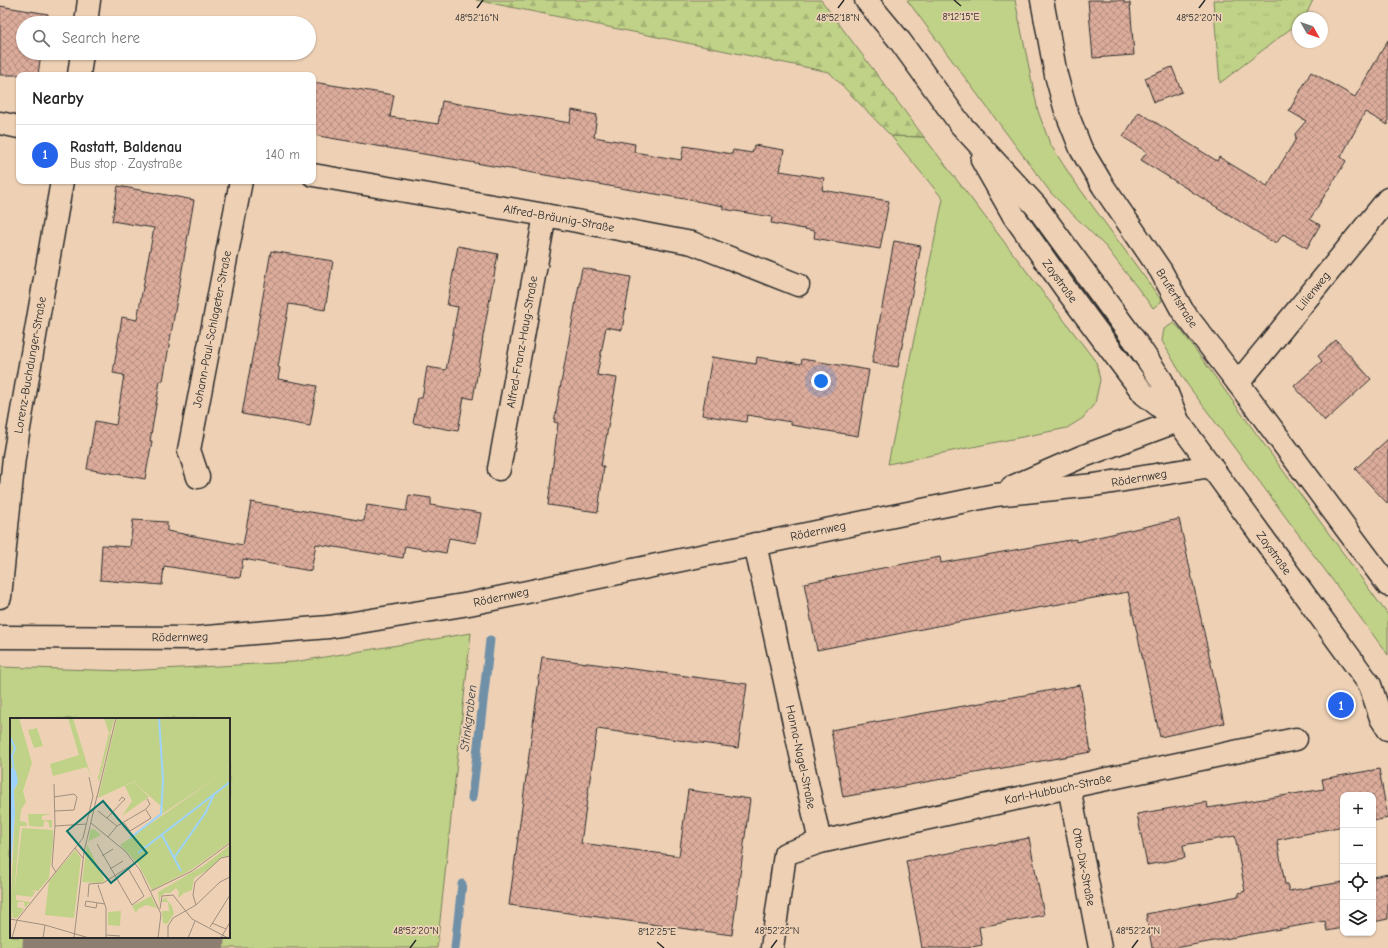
<!DOCTYPE html>
<meta charset="utf-8">
<style>
body{margin:0;font-family:"Comic Neue",sans-serif;background:#f6f6f6;color:#222}
.controls{position:absolute;right:12px;bottom:12px;display:grid;overflow:hidden;border-radius:8px;box-shadow:0 1px 3px #0004}
.controls button{width:36px;height:36px;display:grid;place-items:center;padding:0;border:0;border-bottom:1px solid #e0e0e0;background:#fff;color:#222;font:20px sans-serif}
.compass{position:absolute;left:1292px;top:12px;width:36px;height:36px;border-radius:50%;background:#fff;box-shadow:0 1px 3px #0004;rotate:130deg}
.you{position:absolute;left:821px;top:381px;width:14px;height:14px;margin:-10px;border:3px solid #fff;border-radius:50%;background:#1a73e8;box-shadow:0 0 0 6px #1a73e833}
.badge{display:grid;place-items:center;width:26px;height:26px;border-radius:50%;background:#2563eb;color:#fff;font-size:13px;font-weight:700}
.pin{position:absolute;translate:-50% -50%;border:2px solid #fff;box-shadow:0 1px 4px #0006}
.list{margin:0;padding:0;list-style:none}
h2{display:flex;justify-content:space-between;align-items:center;height:52px;margin:0;padding:0 16px;font-size:17px}
h2 small{font-size:13px;font-weight:400;color:#767676}
.list li{display:grid;grid-template-columns:26px 1fr auto;gap:12px;align-items:center;box-sizing:border-box;height:60px;padding:0 16px;border-top:1px solid #e0e0e0}
.list b{display:block;font-size:15px;white-space:nowrap}
.list p{margin:0;font-size:13px;white-space:nowrap;color:#767676}
.list em{font-size:13px;font-style:normal;color:#767676}
.icon{flex:none;width:22px;height:22px;fill:none;stroke:currentColor;stroke-width:2;stroke-linecap:round;stroke-linejoin:round}
.map{position:relative;flex:none;width:1388px;height:948px;overflow:hidden}
.search{position:absolute;background:#fff;box-shadow:0 1px 3px #0004;left:16px;top:16px;width:300px;height:44px;display:flex;align-items:center;gap:10px;box-sizing:border-box;padding:0 14px;border-radius:22px;color:#767676;font-size:15px}
.panel{position:absolute;background:#fff;box-shadow:0 1px 3px #0004;left:16px;top:72px;width:300px;height:112px;border-radius:8px}
.map>svg:first-child{display:block}
.green{fill:#c0d287;stroke:#767e59;fill-rule:evenodd}
.forest{fill:url(#forest-firs);stroke:#767e59}
.park{fill:url(#park-tufts);stroke:#767e59}
.lines{fill:none;stroke-linecap:round;stroke-linejoin:round}
.stream{stroke:#6f90a8;stroke-width:9}
.runway{stroke:#8c7e70;stroke-width:201}
.building{fill:url(#building-cross-hatch);stroke:#2b2b2b}
.minor-casing{stroke:#2b2b2b;stroke-width:25}
.tertiary-casing{stroke:#2b2b2b;stroke-width:25}
.minor{stroke:#eed1b5;stroke-width:22}
.tertiary{stroke:#eed1b5;stroke-width:22}
.ticks{fill:none;stroke:#2b2b2b;stroke-width:1.5}
.labels{text-anchor:middle;dominant-baseline:central;stroke-width:3.5;stroke-linejoin:round;paint-order:stroke}
.street-label{font-size:12px;fill:#2b2b2b;stroke:#eed1b5}
.water-label{font-size:13px;font-style:italic;fill:#3c444a;stroke:#eed1b5}
.inset-river{fill:none;stroke:#9dd3fb;stroke-width:2}
.inset-road{fill:none;stroke:#a08f7e;stroke-width:1}
.view{fill:#0f766e;fill-opacity:0.15;stroke:#0f766e;stroke-width:2}
.inset-edge{fill:none;stroke:#2b2b2b;stroke-width:2}
.ticks-label{font-size:10px;text-anchor:middle;fill:#2b2b2b;stroke:#eed1b5;stroke-width:3.5;stroke-linejoin:round;paint-order:stroke}
</style>
<div class="map">
<svg width="1388" height="948" viewBox="0 0 1388 948">
<defs>
<pattern id="forest-firs" width="22" height="20" patternUnits="userSpaceOnUse"><rect width="22" height="20" fill="#c0d287"/><path d="M5 1l3.5 6h-7zM16 11l3.5 6h-7z" fill="#a5b475"/></pattern>
<pattern id="park-tufts" width="24" height="20" patternUnits="userSpaceOnUse"><rect width="24" height="20" fill="#c0d287"/><path d="M3 7l-1-3M5 7V3M7 7l1-3M15 17l-1-3M17 17v-4M19 17l1-3" fill="none" stroke="#a5b475"/></pattern>
<pattern id="building-cross-hatch" width="8" height="8" patternUnits="userSpaceOnUse"><rect width="8" height="8" fill="#dcac9b"/><path d="M0 0l8 8M0 8l8-8" fill="none" stroke="#b38c7f"/></pattern>
</defs>
<rect width="100%" height="100%" fill="#eed1b5"/>
<filter id="ink" filterUnits="userSpaceOnUse"><feTurbulence type="fractalNoise" baseFrequency=".025" numOctaves="2"/><feDisplacementMap in="SourceGraphic" scale="8" xChannelSelector="R" yChannelSelector="G"/><feConvolveMatrix kernelMatrix="1 2 1 2 8 2 1 2 1" color-interpolation-filters="sRGB"/></filter>
<g filter="url(#ink)">
<g class="green">
<path d="M907 0H1015L1038 111 1050 144 1072 178 1162 301 1153 308 1106 247 1051 193Z"/>
<path d="M891 136 924 137 1096 362 1100 380 1095 403 1083 418 1067 428 888 464 943 199Z"/>
<path d="M1174 323 1181 330 1388 615V655L1187 384 1162 341 1164 329Z"/>
<path d="M471 633 437 948H0V667L124 671 294 662ZM11 719H229V937H11Z"/>
</g>
<path class="forest" d="M476 0H821L924 137 891 136 829 72Z"/>
<path class="park" d="M1213 0H1313L1305 17 1298 18V23L1220 83Z"/>
<g class="lines">
<g class="stream">
<path d="M472 798 490 640"/>
<path d="M455 948 462 884"/>
</g>
<path class="runway" d="M123 948 124 937"/>
</g>
<g class="building">
<path d="M1088 0H1124V3H1130L1134 55 1093 58Z"/>
<path d="M0 6 48 14 47 23H23V53H41L38 75H0Z"/>
<path d="M1388 40V125L1365 112 1341 157 1346 161 1310 219 1320 225 1307 248 1283 234 1276 244 1141 160 1147 152 1123 137 1139 112 1217 161 1219 157 1267 186 1296 139 1295 134 1306 121 1289 111 1311 72 1355 97Z"/>
<path d="M1172 67 1182 92 1154 102 1145 78Z"/>
<path d="M313 82 394 95 390 117 438 124 442 101 570 123 572 110 597 115 594 137 635 144 634 152 681 160 684 146 732 154 733 150 752 153 754 145 784 150 780 171 824 178 822 190 889 201 880 249 814 238 815 231 771 223 772 217 723 209V206L696 201 313 135Z"/>
<path d="M118 186 194 200 163 381H160L150 441H152L145 479 87 469 95 421 116 425 124 375 113 373 122 317 137 320 154 228 112 221Z"/>
<path d="M894 241 921 246 898 367 872 363Z"/>
<path d="M458 246 498 254 482 342H483L473 399 464 397 458 431 413 423 418 398H422L427 367 446 370 458 307 447 305Z"/>
<path d="M271 251 333 261 325 310 289 304 278 367 280 368 278 379 317 386 310 426 242 414Z"/>
<path d="M582 268 631 277 622 330 606 327 597 375 617 378 601 466H604L598 512 548 505 558 423 554 422Z"/>
<path d="M1336 340 1371 379 1325 421 1294 386 1322 361 1318 356Z"/>
<path d="M712 357 756 364 757 357 801 364 802 359 869 370 858 436 791 425V422L747 415 746 422 702 415Z"/>
<path d="M1388 439V504L1355 469Z"/>
<path d="M409 495 431 498V505L481 513 476 543 449 538 446 553 405 546 403 558 316 544 311 571 243 559 240 578 164 566 162 585 100 580 102 545 130 547 133 520 167 522V531L243 545 251 502 364 521 367 505 406 511Z"/>
<path d="M1179 519 1224 723 1160 737 1128 592 952 623 817 650 804 583 940 557 941 563 1076 539V542Z"/>
<path d="M542 657 747 684 738 748 597 729 581 843 679 856 688 790 750 799 732 935 509 905Z"/>
<path d="M1080 685 1091 752 843 797 831 730Z"/>
<path d="M1379 769 1388 818 1373 821V795H1343V826L1277 840 1285 884H1287L1289 891 1343 882V928L1327 931 1325 921 1175 948H1152L1146 914 1239 896V893L1245 891 1235 836 1183 845 1185 858 1147 865 1137 814 1207 802 1208 808 1324 789 1322 779Z"/>
<path d="M1029 838 1044 915 979 927 982 945 966 948H922L906 861Z"/>
<path d="M1388 874V919L1373 922V877Z"/>
</g>
<g class="lines">
<defs>
<g id="minor">
<path d="M1042 0 1056 75 1066 111 1081 149 1103 186 1161 271 1182 310 1238 383 1388 585"/>
<path d="M86 23 89 0"/>
<path d="M79 75 82 53"/>
<path d="M0 123 19 127"/>
<path d="M313 175 545 215 692 243 798 285"/>
<path d="M1238 383 1388 199"/>
<path d="M499 469 545 215"/>
<path d="M198 477 189 450 241 181"/>
<path d="M755 544 820 842 785 854 772 948"/>
<path d="M0 597 14 457 62 181"/>
<path d="M1069 787 1100 948"/>
<path d="M820 842 1069 787 1296 739"/>
</g>
<g id="tertiary">
<path d="M866 0 900 41 961 125 1036 206 1135 341 1162 381 1178 421 1370 685 1381 718 1388 729"/>
<path d="M982 160 1014 216 1065 288 1114 354 1144 394 1177 420"/>
<path d="M1012 487 1081 457 1178 421"/>
<path d="M0 637 195 638 329 627 469 604 995 495 1094 485 1211 466"/>
</g>
</defs>
<use href="#minor" class="minor-casing"/>
<use href="#tertiary" class="tertiary-casing"/>
<use href="#minor" class="minor"/>
<use href="#tertiary" class="tertiary"/>
</g>
</g>
<path class="ticks" d="M954 0 961 6M477 8 483 0M838 8 844 0M1199 8 1205 0M657 942 664 948M410 948 416 940M771 948 777 940M1132 948 1138 940"/>
<g class="labels">
<g class="street-label">
<text transform="translate(559 218) rotate(10)">Alfred-Bräunig-Straße</text>
<text transform="translate(1060 281) rotate(54)">Zaystraße</text>
<text transform="translate(1313 291) rotate(-51)">Lilienweg</text>
<text transform="translate(1177 298) rotate(58)">Brufertstraße</text>
<text transform="translate(212 329) rotate(-79)">Johann-Paul-Schlageter-Straße</text>
<text transform="translate(522 342) rotate(-80)">Alfred-Franz-Haug-Straße</text>
<text transform="translate(30 365) rotate(-80)">Lorenz-Buchdunger-Straße</text>
<text transform="translate(1139 478) rotate(-10)">Rödernweg</text>
<text transform="translate(818 531) rotate(-12)">Rödernweg</text>
<text transform="translate(1274 553) rotate(54)">Zaystraße</text>
<text transform="translate(501 597) rotate(-12)">Rödernweg</text>
<text transform="translate(180 637) rotate(-1)">Rödernweg</text>
<text transform="translate(801 757) rotate(78)">Hanna-Nagel-Straße</text>
<text transform="translate(1058 789) rotate(-12)">Karl-Hubbuch-Straße</text>
<text transform="translate(1084 867) rotate(79)">Otto-Dix-Straße</text>
</g>
<g class="water-label">
<text transform="translate(468 718) rotate(-83)">Stinkgraben</text>
</g>
</g>
<g transform="translate(10 718)">
<rect width="220" height="220" fill="#eed1b5"/>
<path d="M0 0H9L22 45 13 73 16 84 11 92 10 103 16 104 17 108H10L4 177 12 110 43 112V124L39 160 28 173 19 172 25 174 22 179 6 177V182L20 184 15 190 14 184H8L7 189 14 191 7 200H3V190L2 200 0 199 5 96 4 72 6 69 4 51 0 49ZM58 0H63L81 59 77 49 43 58 40 46 69 37ZM99 15 101 17 89 64 88 60ZM220 46V124L181 152 142 172 128 146 110 127 206 60ZM18 96H42L32 98V102H42V110L39 109V105L35 102 33 109 19 108ZM84 111 91 117 79 123 78 127 80 112ZM65 132 71 140 64 200 35 197 39 163ZM167 165 174 175 168 180 169 174 166 170 160 175H155ZM141 178 147 190 136 187 128 191 126 195 122 188ZM111 193 110 208 98 207V194Z" fill="#c0d287"/>
<path d="M94 0H105L100 16 99 15ZM107 0H220V46L206 60 152 96 153 90 124 64 127 62 88 80ZM27 10 33 28 24 30 18 12ZM220 90V107L212 113 219 124 214 127 205 116 199 119 198 124 207 126 195 132 189 120 199 99ZM77 126 95 163 89 165 72 164ZM220 127V138L212 139 198 152 184 160 182 172 174 175 167 165 150 179V188L148 174 193 148ZM159 178 156 181 162 188 164 196 157 206 153 205 152 193H159L158 184H152V182Z" fill="#c0d287"/>
<path d="M124 64 139 79 112 98 122 83 115 68Z" fill="#c0d287"/>
<path d="M0 49 6 53 8 64 4 72 5 96 0 161Z" fill="#9dd3fb"/>
<path class="inset-river" d="M0 19 5 30 2 38 4 54M152 117 171 153M120 120 151 96 153 62 149 0M128 135 220 64M164 140 196 94 204 76"/>
<path class="inset-road" d="M44 66 45 108 42 148 46 154M44 79 64 76 67 79 64 92 45 93M87 79 106 0M88 93 107 108M97 100 115 81 112 79 109 83M81 105 115 133 130 152 151 196 148 220M114 105 120 113 141 100 136 92M45 108 77 106M98 119 107 108 136 91 140 86 137 81M87 126 122 187 134 178 118 150M65 130 73 140M92 138 103 131M100 151 113 143M88 167 96 190V220M141 173 182 153 220 125M78 179 79 166 93 165 125 145M87 185 86 190 75 188 76 183 95 186M186 187 183 177 185 164 211 140 220 138M150 191 152 178 163 177 182 201 218 220M0 201 35 207 79 220M202 205 216 211M200 209 220 177M96 217 110 218M2 220 7 202 73 120 83 78 79 59M33 220 35 207M64 220 74 134 87 78M158 220V208L163 200 186 187 210 164 220 159M178 220 185 203M211 220 220 204"/>
<path class="view" d="M93 83 137 135 101 165 57 113Z"/>
<rect width="220" height="220" class="inset-edge"/>
</g>
<g class="ticks-label">
<text x="961" y="20">8°12'15"E</text>
<text x="477" y="21">48°52'16"N</text>
<text x="838" y="21">48°52'18"N</text>
<text x="1199" y="21">48°52'20"N</text>
<text x="416" y="934">48°52'20"N</text>
<text x="777" y="934">48°52'22"N</text>
<text x="1138" y="934">48°52'24"N</text>
<text x="657" y="935">8°12'25"E</text>
</g>
</svg>
<div class="controls">
<button>+</button>
<button>−</button>
<button><svg class="icon" aria-label="locate" viewBox="0 0 24 24"><circle cx="12" cy="12" r="6"/><path d="M12 2v4M12 18v4M2 12h4M18 12h4"/></svg></button>
<button><svg class="icon" aria-label="layers" viewBox="0 0 24 24"><path d="M12 4l9 5-9 5-9-5zM3 14l9 5 9-5"/></svg></button>
</div>
<svg class="compass" viewBox="-18 -18 36 36"><path d="M0-13l5 13h-10z" fill="#e53935"/><path d="M0 13l5-13h-10z" fill="#767676"/></svg>
<div class="you"></div>
<div class="pin badge" style="left:1341px;top:705px">1</div>
<div class="search"><svg class="icon" aria-label="search" viewBox="0 0 24 24"><circle cx="10" cy="10" r="6"/><path d="M15 15l6 6"/></svg>Search here</div>
<section class="panel">
<h2>Nearby<small></small></h2>
<ul class="list">
<li><span class="badge">1</span><div><b>Rastatt, Baldenau</b><p>Bus stop · Zaystraße</p></div><em>140 m</em></li>
</ul>
</section>
</div>
